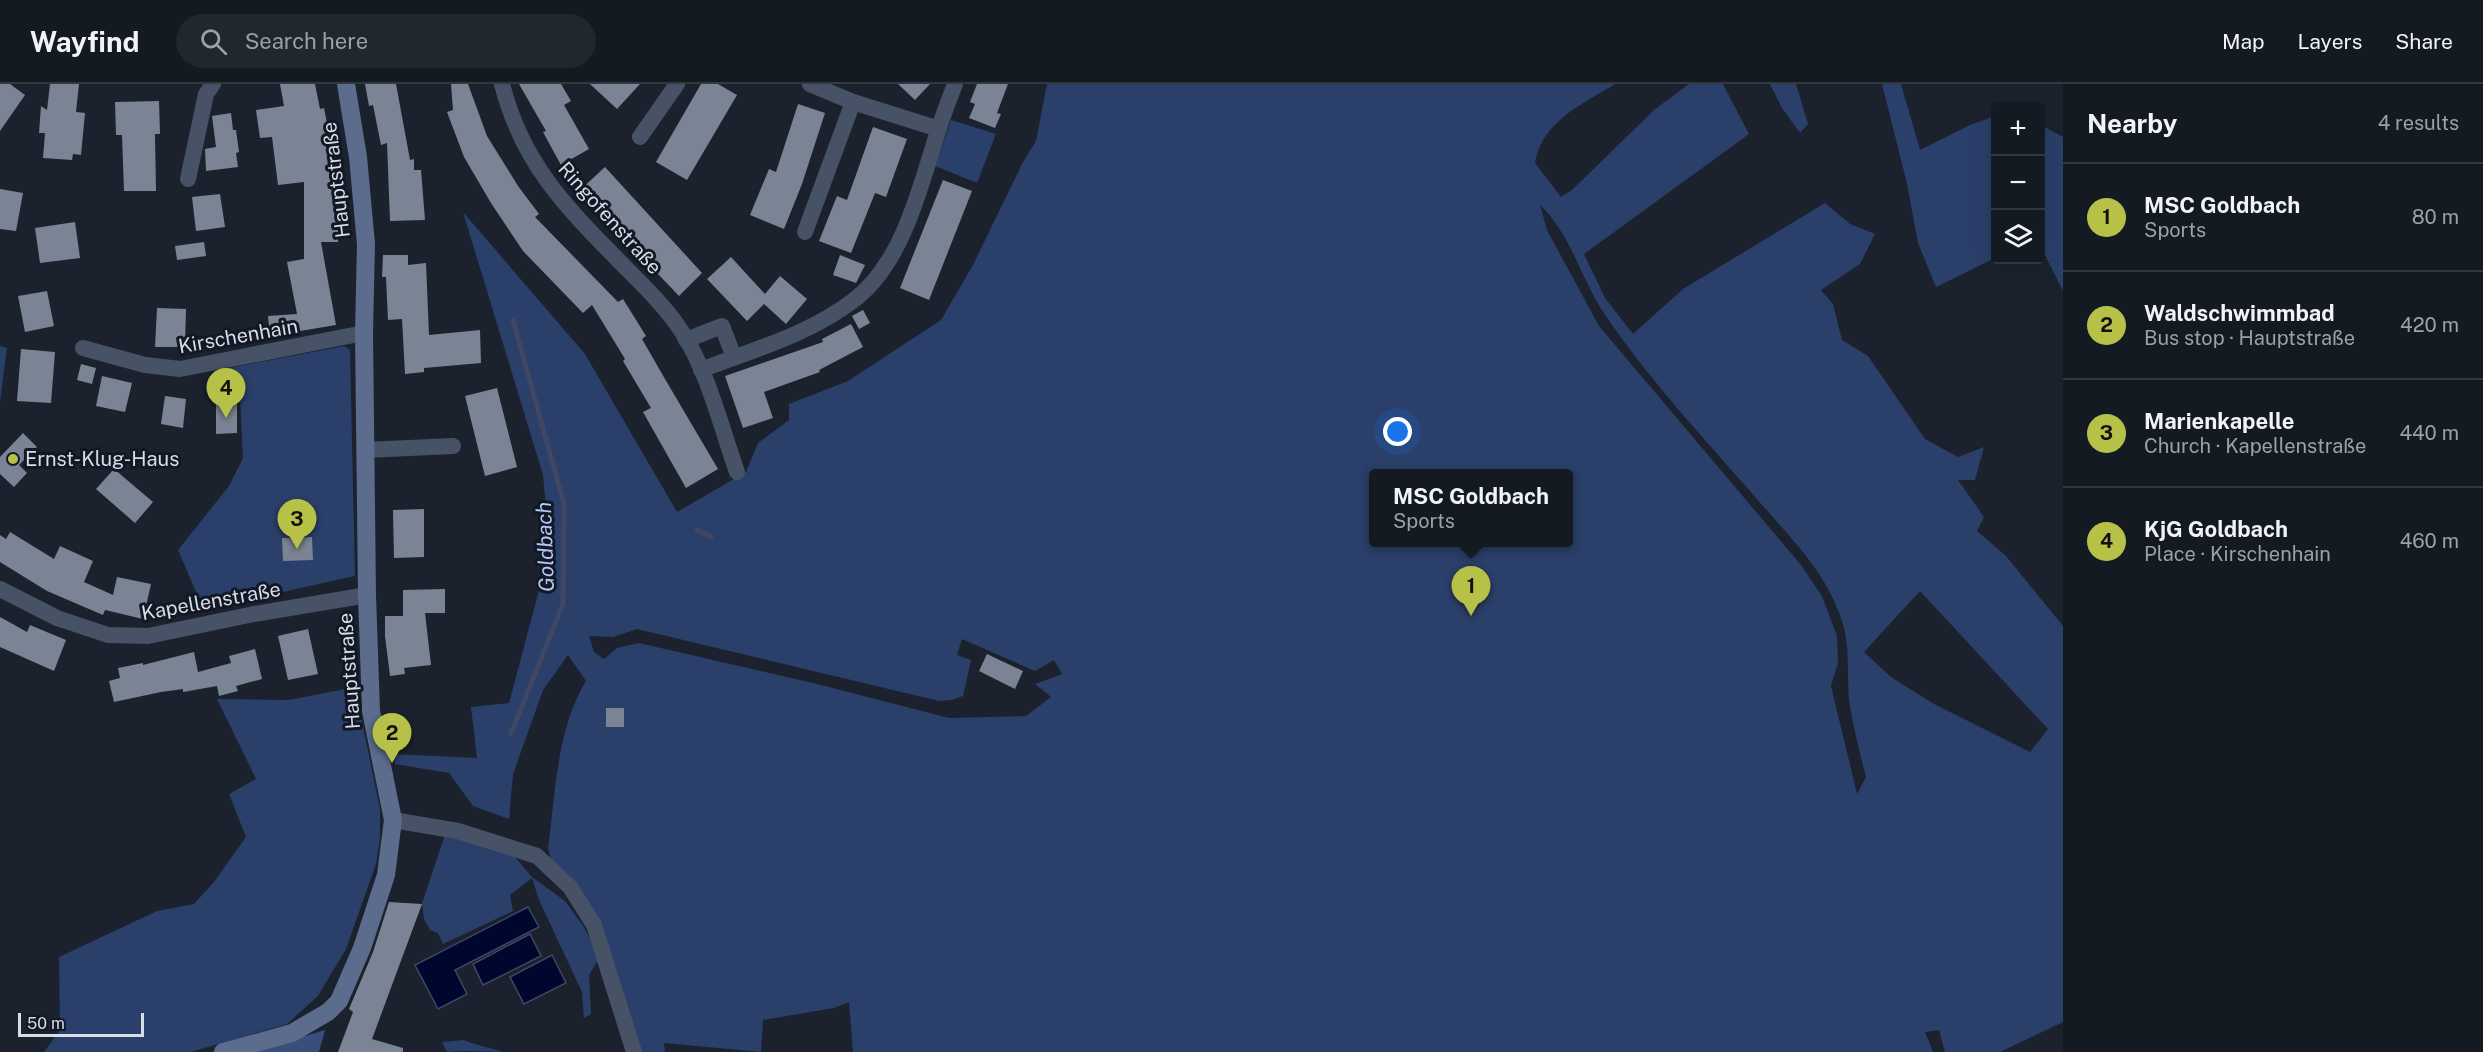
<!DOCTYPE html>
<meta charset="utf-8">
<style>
body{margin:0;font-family:"Public Sans",sans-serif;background:#21272f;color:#f1f3f6}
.controls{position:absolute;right:18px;top:18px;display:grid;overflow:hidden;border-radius:6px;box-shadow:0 6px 24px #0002}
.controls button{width:54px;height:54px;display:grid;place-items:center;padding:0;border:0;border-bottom:2px solid #333840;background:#141a22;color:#f1f3f6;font:30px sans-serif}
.scale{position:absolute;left:18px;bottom:15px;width:126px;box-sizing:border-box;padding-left:6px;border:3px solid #d7dce5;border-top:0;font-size:16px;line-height:21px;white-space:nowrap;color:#d7dce5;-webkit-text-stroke:4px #121825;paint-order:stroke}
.you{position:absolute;left:1398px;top:348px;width:21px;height:21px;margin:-15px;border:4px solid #fff;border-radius:50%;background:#1a73e8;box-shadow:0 0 0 9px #1a73e833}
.badge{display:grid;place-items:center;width:39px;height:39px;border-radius:50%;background:#b8c147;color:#111;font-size:20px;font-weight:700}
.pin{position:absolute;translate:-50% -50px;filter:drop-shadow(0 2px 3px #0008)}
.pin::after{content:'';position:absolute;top:32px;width:21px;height:18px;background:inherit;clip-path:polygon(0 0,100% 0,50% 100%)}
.popup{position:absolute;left:1369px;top:385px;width:204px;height:78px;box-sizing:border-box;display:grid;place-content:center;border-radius:6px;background:#141a22;filter:drop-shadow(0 2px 4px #0005);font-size:20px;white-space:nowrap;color:#9da1a5}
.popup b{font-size:22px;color:#f1f3f6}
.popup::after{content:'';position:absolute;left:50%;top:100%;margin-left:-12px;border:12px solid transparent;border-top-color:#141a22}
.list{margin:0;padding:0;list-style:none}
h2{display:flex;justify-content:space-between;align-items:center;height:78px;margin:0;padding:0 24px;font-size:26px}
h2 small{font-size:20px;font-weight:400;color:#9da1a5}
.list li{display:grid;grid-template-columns:39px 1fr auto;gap:18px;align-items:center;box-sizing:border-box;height:108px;padding:0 24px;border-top:2px solid #333840}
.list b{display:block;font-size:22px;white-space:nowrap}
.list p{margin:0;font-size:20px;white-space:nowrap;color:#9da1a5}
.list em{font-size:20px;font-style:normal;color:#9da1a5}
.icon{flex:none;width:33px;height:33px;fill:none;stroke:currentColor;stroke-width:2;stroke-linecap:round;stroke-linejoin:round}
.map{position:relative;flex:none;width:2063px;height:968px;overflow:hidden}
header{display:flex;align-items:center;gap:36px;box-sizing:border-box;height:84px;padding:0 30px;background:#141a22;border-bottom:2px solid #333840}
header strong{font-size:28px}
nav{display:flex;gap:33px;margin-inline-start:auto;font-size:21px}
.search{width:420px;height:54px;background:#21272f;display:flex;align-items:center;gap:15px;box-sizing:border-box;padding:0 21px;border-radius:33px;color:#9da1a5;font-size:22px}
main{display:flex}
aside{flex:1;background:#141a22}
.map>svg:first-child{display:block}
.green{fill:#2a3f69;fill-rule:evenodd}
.forest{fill:#384e7c}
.water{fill:#00072e;stroke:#404765;stroke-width:1.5}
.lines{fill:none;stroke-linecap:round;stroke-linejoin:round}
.stream{stroke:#404765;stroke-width:5}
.building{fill:#7b8494}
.street{stroke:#475266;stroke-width:16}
.secondary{stroke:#5b6c8c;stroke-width:18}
.poi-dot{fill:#b8c147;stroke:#121825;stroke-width:2}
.labels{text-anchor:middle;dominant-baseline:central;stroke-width:6;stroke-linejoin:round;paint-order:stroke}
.street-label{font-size:20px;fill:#d7dce5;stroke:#121825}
.poi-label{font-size:20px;fill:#d7dce5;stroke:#121825;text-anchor:start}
.water-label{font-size:21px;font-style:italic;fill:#b2c9f4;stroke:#121825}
</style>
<header>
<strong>Wayfind</strong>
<div class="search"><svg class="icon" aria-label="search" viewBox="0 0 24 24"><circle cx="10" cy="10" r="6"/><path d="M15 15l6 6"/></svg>Search here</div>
<nav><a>Map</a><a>Layers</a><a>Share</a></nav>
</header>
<main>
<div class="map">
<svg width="2063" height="968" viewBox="0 0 2063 968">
<rect width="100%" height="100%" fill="#1b222e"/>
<g class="green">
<path d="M1047 0H1615C1583 20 1542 37 1535 79L1561 113 1572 106 1654 26 1689 0H1723L1749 50 1584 170 1605 214 1633 250 1683 205 1825 119 1850 140 1875 150 1860 180 1821 206 1833 220 1842 256 1868 272 1925 355 1958 373 1984 363 1975 396H1958L1984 433 1977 447 2006 472 2063 542V938L2000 968H1945L1939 946 1925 948 1933 968H853L849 918 834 924 763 936 761 968 664 959 665 968H639L614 878 552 777 548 765C555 711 557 643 586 597L568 571 543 606 513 690 509 735 473 722 449 689 395 680 392 670 477 674 471 623 509 619 550 465 543 391 463 128 585 270 677 428 746 388 758 359 789 336V320L848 297 941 236 973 181 1023 78 1036 57ZM1540 121C1570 149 1580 192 1602 226 1647 294 1704 354 1757 415 1790 454 1826 487 1842 537 1851 565 1846 594 1850 622 1854 646 1860 670 1866 693L1857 710 1831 602 1838 579 1837 552 1822 512 1801 481 1599 242 1547 146ZM1374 390H1568V458H1374ZM1920 507 2048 645 2030 668 1934 620 1891 593 1864 568ZM637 545 939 617 952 616 963 612 971 576 957 571 962 555 1035 587 1054 576 1062 590 1035 600 1051 613 1026 632 949 634 817 600 639 559 617 564 604 575 594 568 589 552 613 553Z"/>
<path d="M1770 0H1796L1808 40 1800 49 1782 24Z"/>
<path d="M1882 0H1901L1920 66 1970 41 1995 32V174L1936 203 1918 159 1907 100Z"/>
<path d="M951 36 996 50 977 99 935 82Z"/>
<path d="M2041 41 2063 53V207L2041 163Z"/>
<path d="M0 262 7 264 0 318Z"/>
<path d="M344 262 350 266 355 492 228 520 200 517 178 466 229 402 243 374 240 312 230 284Z"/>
<path d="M355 603 380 725V755L376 780 346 865 318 912 287 940 191 968H44L60 946 59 873 157 827 194 820 214 798 246 753 229 710 256 695 217 615 289 616Z"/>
<path d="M446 748 509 766 532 793 565 817 584 843 599 874 589 891 591 930 584 934 582 908 539 816 532 794 510 811 513 827 443 860 438 849 430 846 424 835 422 819Z"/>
<path d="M464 956C477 962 490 963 502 968 483 968 466 966 447 968L442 958Z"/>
</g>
<path class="forest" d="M325 946 319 968H251Z"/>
<g class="water">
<path d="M528 823 539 843 455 886 467 910 438 925 415 881Z"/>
<path d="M530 850 541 872 483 901 473 880Z"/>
<path d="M552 871 566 899 524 920 510 893Z"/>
</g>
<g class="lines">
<g class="stream">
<path d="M697 446 711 453"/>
<path d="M511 650 563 520 564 420 513 236"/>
</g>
</g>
<g class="building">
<path d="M0 0H10L25 11 0 47Z"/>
<path d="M50 0H79L76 28 85 29 81 71 73 70 72 76 43 74 45 49H39L41 22 47 26Z"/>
<path d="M280 0H315L320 25 324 24 338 95V158H321L336 241 270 252 268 232 297 230 287 178 304 175V98L278 101 272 53 260 54 256 26 284 22Z"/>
<path d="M365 0H396L410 76 414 75V86H421L425 136 390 137 387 59 381 61 373 21 369 22Z"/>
<path d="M451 0H468L487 52 518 102 539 130 535 133 618 218 623 215 646 252 642 255 665 295 718 385 686 404 643 328 651 324 623 277 625 275 592 221 583 229 523 167 491 119 464 73 447 28 453 26Z"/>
<path d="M519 0H561L571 17 564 21 589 65 561 81 543 48 546 47Z"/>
<path d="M590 0H640L617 25Z"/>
<path d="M701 0H718L737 11 687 96 656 78Z"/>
<path d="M898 0H930L915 16Z"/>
<path d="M977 0H1008L997 29 1001 30 995 44 969 34 975 20 970 18Z"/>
<path d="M159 17 160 50H155L156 107H124L122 51H116L115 18Z"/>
<path d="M798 20 825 29 802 100 784 145 750 131 769 85 776 88Z"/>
<path d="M231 29 233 46H236L239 68 236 69 238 83 206 87 205 65 216 63 212 32Z"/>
<path d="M873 43 907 55 886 113 875 109 851 169 819 157 837 112 847 116Z"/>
<path d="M605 83 702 189 679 212 618 148 616 149 579 107Z"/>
<path d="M943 96 972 107 929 216 900 204Z"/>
<path d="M0 105 23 109 16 147 0 145Z"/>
<path d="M220 110 225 143 196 147 192 113Z"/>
<path d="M75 138 80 174 40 179 35 144Z"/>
<path d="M204 158 206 172 177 176 175 162Z"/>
<path d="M383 171H408V181L426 179 429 251 480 246 481 279 424 284V288L405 290 402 235 388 236 386 193H382Z"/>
<path d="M840 171 865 181 856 199 833 191Z"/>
<path d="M731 173 765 210 780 192 807 215 786 240 764 220 747 237 707 195Z"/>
<path d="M47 207 54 242 25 248 18 212Z"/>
<path d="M157 224 186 225 185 263H155Z"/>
<path d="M863 226 870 239 859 245 852 232Z"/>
<path d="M851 240 863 263 819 286 820 288 764 308 773 334 743 344 725 292 823 258 822 255Z"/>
<path d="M21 265 55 268 51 319 17 317Z"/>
<path d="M81 280 96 284 92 300 77 296Z"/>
<path d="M102 292 132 299 125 328 96 322Z"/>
<path d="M497 304 517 383 485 392 465 312Z"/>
<path d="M165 312 186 315 183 344 161 340Z"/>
<path d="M216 319H237V349L216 350Z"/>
<path d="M23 349 37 363 19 381 27 389 14 403 0 390V373Z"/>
<path d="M114 385 153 418 135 439 96 405Z"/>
<path d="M424 425V473L394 474 393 426Z"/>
<path d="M10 448 54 475 60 462 93 477 84 498 113 511 117 493 151 500 143 535 105 526 103 531 47 507 0 478V451L6 455Z"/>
<path d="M312 453 313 476 283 477 282 454Z"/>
<path d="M445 505V529H425L431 581 404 584 405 590 390 592 385 552V532H403V506Z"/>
<path d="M0 533 27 548 30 541 66 556 54 587 0 563Z"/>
<path d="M308 545 318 590 288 596 278 552Z"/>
<path d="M255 565 262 595 236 602 238 607 219 612 217 602 183 608V605L161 608 114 618 109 597 120 594 118 584 143 579V581L194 568 198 588 231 579 229 572Z"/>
<path d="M987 570 1023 587 1015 605 979 587Z"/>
<rect x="606" y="624" width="18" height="19"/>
<path d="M389 818 422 820 372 955 403 964V968H338L353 928 349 925 373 868Z"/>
</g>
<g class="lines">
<g class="street">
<path d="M502 0C523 83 570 127 628 186 647 205 668 226 682 248 708 288 721 343 737 388"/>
<path d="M810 0 853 18 939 45"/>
<path d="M640 53 677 0"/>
<path d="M188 95 206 10 213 0"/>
<path d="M805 148 853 18"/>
<path d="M686 256 722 242 734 273"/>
<path d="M83 264 145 281 180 285 364 249"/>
<path d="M701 286C753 266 810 250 854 216 903 179 920 103 938 47 943 31 949 16 955 0"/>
<path d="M366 366 453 362"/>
<path d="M0 505 57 534 108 551 148 552 254 530 367 511"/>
<path d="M393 736 458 747 537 772 570 803 594 841 634 968"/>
</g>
<path class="secondary" d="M223 968 292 949 328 928 339 917 362 864 386 791 393 736 371 627 367 511 364 249 366 160 358 73 346 0"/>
</g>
<circle class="poi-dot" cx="13" cy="375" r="6"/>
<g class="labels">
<g class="street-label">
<text transform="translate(336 96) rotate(-97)">Hauptstraße</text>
<text transform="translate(610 134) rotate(48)">Ringofenstraße</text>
<text transform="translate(238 252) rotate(-10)">Kirschenhain</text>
<text transform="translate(211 517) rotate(-10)">Kapellenstraße</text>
<text transform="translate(349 587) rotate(-94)">Hauptstraße</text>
</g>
<g class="poi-label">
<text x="25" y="375">Ernst-Klug-Haus</text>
</g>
<g class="water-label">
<text transform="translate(545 463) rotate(-92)">Goldbach</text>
</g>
</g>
</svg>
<div class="controls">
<button>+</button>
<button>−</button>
<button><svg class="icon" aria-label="layers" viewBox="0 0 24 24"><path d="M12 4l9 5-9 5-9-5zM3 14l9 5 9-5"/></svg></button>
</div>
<div class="scale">50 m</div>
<div class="you"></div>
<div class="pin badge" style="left:1471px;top:532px">1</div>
<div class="popup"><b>MSC Goldbach</b>Sports</div>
<div class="pin badge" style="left:392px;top:679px">2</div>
<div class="pin badge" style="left:297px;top:465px">3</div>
<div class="pin badge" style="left:226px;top:334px">4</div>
</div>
<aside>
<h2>Nearby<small>4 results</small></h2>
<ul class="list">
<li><span class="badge">1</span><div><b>MSC Goldbach</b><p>Sports</p></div><em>80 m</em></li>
<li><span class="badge">2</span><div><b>Waldschwimmbad</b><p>Bus stop · Hauptstraße</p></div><em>420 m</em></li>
<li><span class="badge">3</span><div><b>Marienkapelle</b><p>Church · Kapellenstraße</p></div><em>440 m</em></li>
<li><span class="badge">4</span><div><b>KjG Goldbach</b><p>Place · Kirschenhain</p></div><em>460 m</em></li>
</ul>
</aside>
</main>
